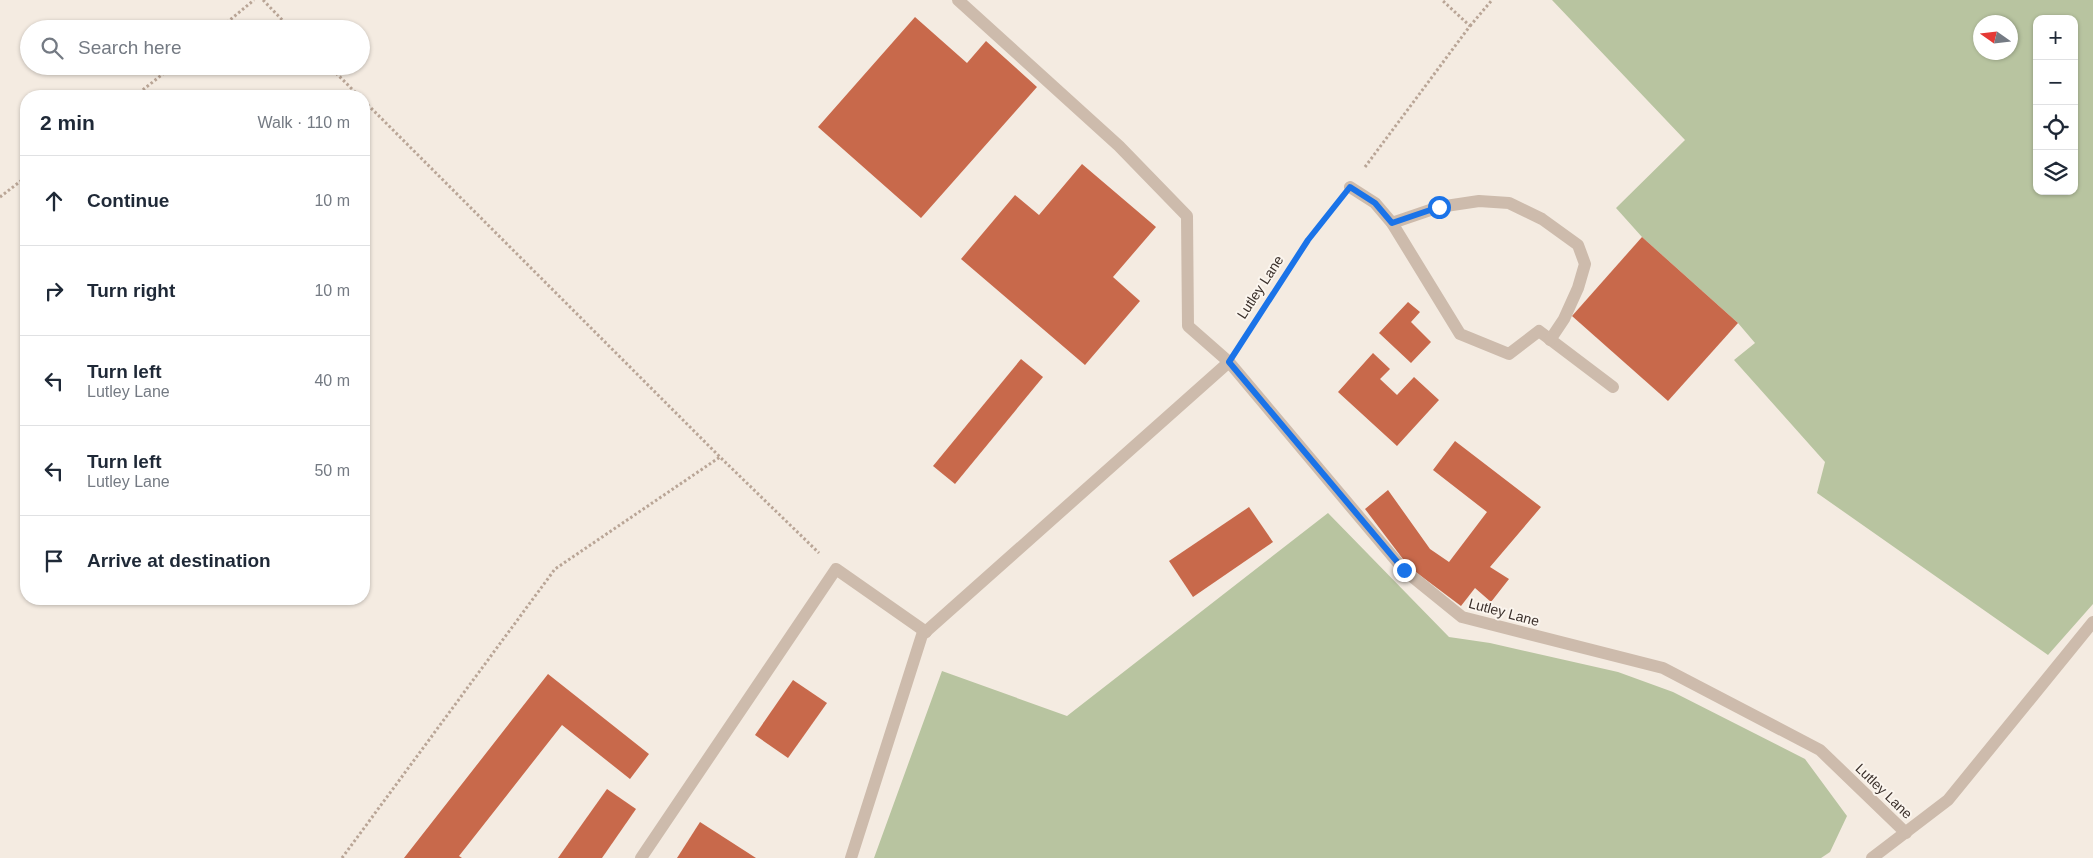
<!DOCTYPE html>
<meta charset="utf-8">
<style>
body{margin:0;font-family:Arial,sans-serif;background:#f6f6f7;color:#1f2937}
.controls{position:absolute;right:15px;top:15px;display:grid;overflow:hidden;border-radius:10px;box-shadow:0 1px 4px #0004}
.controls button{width:45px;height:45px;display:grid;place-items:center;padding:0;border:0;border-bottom:1px solid #e0e1e3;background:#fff;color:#1f2937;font:25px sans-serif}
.compass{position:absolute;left:1973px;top:15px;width:45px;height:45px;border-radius:50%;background:#fff;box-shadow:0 1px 4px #0004;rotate:284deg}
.stop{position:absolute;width:15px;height:15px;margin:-11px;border:4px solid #1a73e8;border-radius:50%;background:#fff}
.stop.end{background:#1a73e8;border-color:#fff;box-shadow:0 1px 5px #0008}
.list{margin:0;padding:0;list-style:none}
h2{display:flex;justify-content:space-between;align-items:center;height:65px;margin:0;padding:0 20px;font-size:21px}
h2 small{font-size:16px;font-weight:400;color:#747a83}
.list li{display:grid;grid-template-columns:32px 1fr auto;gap:15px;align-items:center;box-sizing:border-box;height:90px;padding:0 20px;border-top:1px solid #e0e1e3}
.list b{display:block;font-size:19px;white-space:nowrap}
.list p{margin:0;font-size:16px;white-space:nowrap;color:#747a83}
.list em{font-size:16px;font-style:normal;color:#747a83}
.icon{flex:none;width:28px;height:28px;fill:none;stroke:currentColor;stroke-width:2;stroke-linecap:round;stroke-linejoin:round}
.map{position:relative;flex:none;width:2093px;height:858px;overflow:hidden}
.search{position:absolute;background:#fff;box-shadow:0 1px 4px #0004;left:20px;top:20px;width:350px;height:55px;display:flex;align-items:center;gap:12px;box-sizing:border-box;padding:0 18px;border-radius:28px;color:#747a83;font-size:19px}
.panel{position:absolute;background:#fff;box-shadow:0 1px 4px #0004;left:20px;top:90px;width:350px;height:515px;border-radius:20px}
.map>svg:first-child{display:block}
.green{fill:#b8c4a0;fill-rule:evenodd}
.building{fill:#c8694b}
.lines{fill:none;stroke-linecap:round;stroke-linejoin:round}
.path{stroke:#b9a596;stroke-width:3;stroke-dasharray:2.5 2.5;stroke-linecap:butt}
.service{stroke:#cdbbac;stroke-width:12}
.minor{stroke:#cdbbac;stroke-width:12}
.tertiary{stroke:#cdbbac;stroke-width:12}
.route{stroke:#1a73e8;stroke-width:6}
.labels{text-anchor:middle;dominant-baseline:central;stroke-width:4;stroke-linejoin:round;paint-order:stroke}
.street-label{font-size:14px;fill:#3b302b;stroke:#fbf5ee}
</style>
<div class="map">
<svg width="2093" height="858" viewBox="0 0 2093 858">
<rect width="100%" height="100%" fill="#f4ebe1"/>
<g class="green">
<path d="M1552 0H2093V604L2048 655 1817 493 1825 462 1734 360 1755 343 1738 323 1642 237 1616 208 1685 140ZM2037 19H2074V191H2037ZM2010 22V52H1980V22Z"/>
<path d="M1328 513 1449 637 1490 643 1618 672 1673 692 1805 759 1847 816 1830 852 1821 858H874L942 671 1067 716Z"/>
</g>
<g class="building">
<path d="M915 17 967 63 986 41 1037 87 921 218 818 127Z"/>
<path d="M1082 164 1156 227 1113 277 1140 301 1085 365 961 259 1015 195 1039 215Z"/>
<path d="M1642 237 1738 323 1668 401 1572 316Z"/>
<path d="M1408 302 1420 312 1411 322 1431 342 1411 363 1379 333Z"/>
<path d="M1373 353 1390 369 1380 379 1397 395 1414 377 1439 400 1397 446 1338 392Z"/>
<path d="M1021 359 1043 377 955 484 933 466Z"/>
<path d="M1455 441 1541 507 1490 567 1509 579 1491 602 1475 588 1461 606 1409 567 1365 509 1388 490 1430 549 1449 562 1487 512 1433 470Z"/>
<path d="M1249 507 1273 542 1193 597 1169 561Z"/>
<path d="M548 674 649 754 630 779 562 725 459 856 462 858H404Z"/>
<path d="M793 680 827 703 788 758 755 735Z"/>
<path d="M607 789 636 809 602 858H558Z"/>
<path d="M700 822 756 858H677Z"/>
</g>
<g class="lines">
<g class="path">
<path d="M263 0 291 29"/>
<path d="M1470 26 1492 0"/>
<path d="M219 29 254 0"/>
<path d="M329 66 359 96"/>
<path d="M135 96 173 66"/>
<path d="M364 101 720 457"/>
<path d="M1365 167 1470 26 1442 0"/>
<path d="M0 197 26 177"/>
<path d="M1243 341 1308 240 1335 206"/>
<path d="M342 858 555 569 720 457 819 553"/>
</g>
<g class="service">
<path d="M958 0 1119 146 1187 216 1188 326 1229 362"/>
<path d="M1350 187 1375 203 1392 223 1460 334 1509 354 1539 331 1613 387"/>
<path d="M1392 223 1439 207 1479 201 1509 203 1542 219 1578 245 1585 264 1578 288 1564 319 1550 340"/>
<path d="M641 858 836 569 926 632"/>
</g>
<path class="minor" d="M851 858 922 635 1229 362 1404 570 1462 617 1663 668 1820 750 1906 833"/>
<path class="tertiary" d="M1872 858 1948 800 2093 622"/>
</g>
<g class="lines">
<path class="route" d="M1404 570 1229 362 1308 240 1350 187 1375 203 1392 223 1439 207"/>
</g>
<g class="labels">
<g class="street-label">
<text transform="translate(1260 287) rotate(-57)">Lutley Lane</text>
<text transform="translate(1504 612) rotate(15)">Lutley Lane</text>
<text transform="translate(1884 791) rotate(44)">Lutley Lane</text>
</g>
</g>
</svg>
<div class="controls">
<button>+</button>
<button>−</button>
<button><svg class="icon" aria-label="locate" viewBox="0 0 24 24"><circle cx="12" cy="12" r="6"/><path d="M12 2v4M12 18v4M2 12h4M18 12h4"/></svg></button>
<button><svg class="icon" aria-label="layers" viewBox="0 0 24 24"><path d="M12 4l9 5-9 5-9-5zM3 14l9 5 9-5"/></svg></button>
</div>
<svg class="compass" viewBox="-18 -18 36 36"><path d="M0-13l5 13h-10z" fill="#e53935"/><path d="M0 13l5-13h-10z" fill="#747a83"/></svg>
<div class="stop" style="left:1439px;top:207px"></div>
<div class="stop end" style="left:1404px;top:570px"></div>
<div class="search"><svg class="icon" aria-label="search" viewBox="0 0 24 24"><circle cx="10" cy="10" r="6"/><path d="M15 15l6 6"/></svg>Search here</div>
<section class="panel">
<h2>2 min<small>Walk · 110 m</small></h2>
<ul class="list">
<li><svg class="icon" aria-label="ahead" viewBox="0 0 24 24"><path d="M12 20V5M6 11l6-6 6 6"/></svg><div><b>Continue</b></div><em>10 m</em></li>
<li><svg class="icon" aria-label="right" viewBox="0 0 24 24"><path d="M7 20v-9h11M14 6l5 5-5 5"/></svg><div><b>Turn right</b></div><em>10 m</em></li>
<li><svg class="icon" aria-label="left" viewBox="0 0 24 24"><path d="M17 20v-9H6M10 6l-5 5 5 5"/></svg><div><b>Turn left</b><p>Lutley Lane</p></div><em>40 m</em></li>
<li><svg class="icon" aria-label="left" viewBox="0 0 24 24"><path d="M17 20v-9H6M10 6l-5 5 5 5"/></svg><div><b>Turn left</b><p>Lutley Lane</p></div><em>50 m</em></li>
<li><svg class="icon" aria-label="arrive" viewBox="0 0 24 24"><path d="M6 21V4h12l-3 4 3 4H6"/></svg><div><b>Arrive at destination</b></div></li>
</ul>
</section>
</div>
